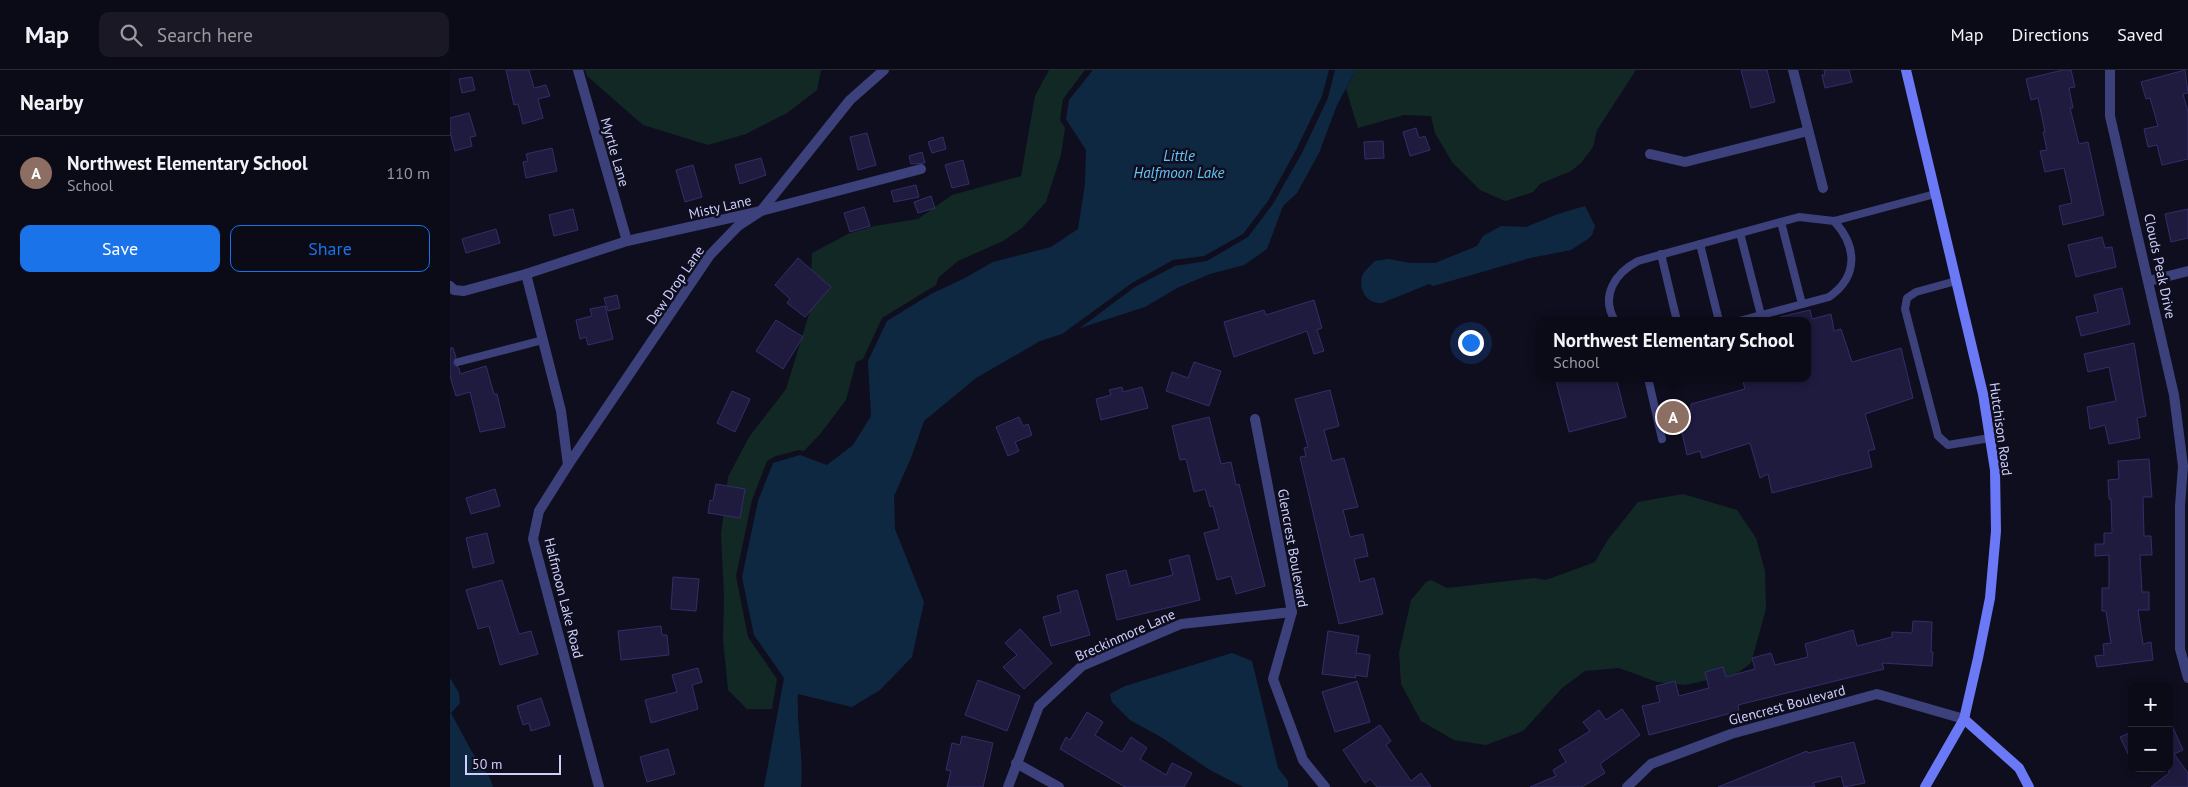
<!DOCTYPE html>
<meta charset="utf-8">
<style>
body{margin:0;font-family:"PT Sans",sans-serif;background:#191824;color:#f1f3f6}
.controls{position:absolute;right:15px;bottom:15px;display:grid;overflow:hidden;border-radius:10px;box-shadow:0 2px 8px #0003}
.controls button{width:45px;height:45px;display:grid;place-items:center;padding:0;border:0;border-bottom:1px solid #2b2b36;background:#0b0a17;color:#f1f3f6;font:25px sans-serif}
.scale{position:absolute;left:15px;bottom:12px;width:96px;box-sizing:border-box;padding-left:5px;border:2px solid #cecffc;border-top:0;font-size:14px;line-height:18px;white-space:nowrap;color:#cecffc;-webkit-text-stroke:4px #0f0e1f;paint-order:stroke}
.you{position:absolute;left:1020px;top:272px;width:18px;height:18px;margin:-12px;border:4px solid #fff;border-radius:50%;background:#1a73e8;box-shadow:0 0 0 8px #1a73e833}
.badge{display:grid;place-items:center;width:32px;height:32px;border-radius:50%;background:#1a73e8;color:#fff;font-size:16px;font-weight:700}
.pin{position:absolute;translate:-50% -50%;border:2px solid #fff;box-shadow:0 1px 5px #0006}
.popup{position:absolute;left:1086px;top:247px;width:275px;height:65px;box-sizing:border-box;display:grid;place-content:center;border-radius:10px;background:#0b0a17;filter:drop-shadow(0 1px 4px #0005);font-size:16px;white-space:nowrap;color:#9a9aa1}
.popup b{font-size:19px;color:#f1f3f6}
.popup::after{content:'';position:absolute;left:50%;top:100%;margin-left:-10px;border:10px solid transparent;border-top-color:#0b0a17}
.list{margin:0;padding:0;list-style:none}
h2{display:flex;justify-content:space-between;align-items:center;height:65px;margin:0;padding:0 20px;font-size:21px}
h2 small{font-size:16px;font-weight:400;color:#9a9aa1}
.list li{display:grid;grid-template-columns:32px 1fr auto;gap:15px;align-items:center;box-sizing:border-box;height:75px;padding:0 20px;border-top:1px solid #2b2b36}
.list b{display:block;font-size:19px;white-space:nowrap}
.list p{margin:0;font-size:16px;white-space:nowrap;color:#9a9aa1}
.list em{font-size:16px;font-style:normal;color:#9a9aa1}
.actions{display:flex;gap:10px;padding:15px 20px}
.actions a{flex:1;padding:11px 0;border:1px solid #1a73e8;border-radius:10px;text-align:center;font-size:18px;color:#1a73e8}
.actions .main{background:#1a73e8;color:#fff}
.icon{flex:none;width:28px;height:28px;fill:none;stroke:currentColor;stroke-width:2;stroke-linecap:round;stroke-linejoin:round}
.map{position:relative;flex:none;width:1738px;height:717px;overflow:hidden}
header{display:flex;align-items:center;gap:30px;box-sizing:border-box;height:70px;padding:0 25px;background:#0b0a17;border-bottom:1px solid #2b2b36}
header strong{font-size:24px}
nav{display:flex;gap:28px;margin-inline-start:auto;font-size:18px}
.search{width:350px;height:45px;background:#191824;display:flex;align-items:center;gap:12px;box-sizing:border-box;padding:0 18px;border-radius:10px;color:#9a9aa1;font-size:19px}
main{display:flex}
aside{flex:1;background:#0b0a17}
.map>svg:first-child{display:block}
.green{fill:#112825}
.water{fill:#0f2842}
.building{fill:#1e1b3f;stroke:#332e69}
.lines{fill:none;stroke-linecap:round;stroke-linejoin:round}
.lane{stroke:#3c417b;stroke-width:8}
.street{stroke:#3c417b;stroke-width:10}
.secondary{stroke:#6b79f6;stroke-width:10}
.labels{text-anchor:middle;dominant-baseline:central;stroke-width:5;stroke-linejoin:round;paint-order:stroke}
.street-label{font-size:14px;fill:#cecffc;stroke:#0f0e1f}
.water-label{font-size:15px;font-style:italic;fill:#63c4f6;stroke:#0f0e1f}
</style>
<header>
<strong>Map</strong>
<div class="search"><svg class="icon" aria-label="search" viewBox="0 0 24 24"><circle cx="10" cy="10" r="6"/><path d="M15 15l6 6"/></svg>Search here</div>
<nav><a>Map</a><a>Directions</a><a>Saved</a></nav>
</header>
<main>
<aside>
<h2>Nearby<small></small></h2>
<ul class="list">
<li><span class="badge" style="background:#8d6e63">A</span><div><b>Northwest Elementary School</b><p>School</p></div><em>110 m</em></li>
</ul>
<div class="actions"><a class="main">Save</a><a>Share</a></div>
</aside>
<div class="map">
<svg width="1738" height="717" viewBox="0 0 1738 717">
<rect width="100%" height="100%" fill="#0f0e1f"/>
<g class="green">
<path d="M135 0H371L367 20 337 43 296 64 258 75 193 55 137 6Z"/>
<path d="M599 0H635L613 29 610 50 615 58 611 85 596 132 572 158 553 171 508 191 488 208 486 215 432 248 413 289 406 292 396 330 371 363 354 381 349 380 326 386 317 391 302 430 286 506 298 567 327 609 322 639H297L278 620 273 569 274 526 271 465 278 407 299 367 336 319 360 241 362 183 398 164 424 156 468 149 502 125 571 106 585 26Z"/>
<path d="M906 0H1186L1147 60 1143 77 1131 93 1121 101 1090 114 1083 122 1055 131 1030 120 1002 92 985 63 981 46 954 45 908 58 896 19Z"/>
<path d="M1233 424 1287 440 1306 468 1315 501 1316 539 1301 593 1286 604 1235 615 1207 612 1169 598 1135 601 1112 618 1073 661 1036 675 1004 670 971 651 951 614 949 583 961 530 976 512 981 510 997 518 1084 508 1096 510 1145 492 1157 471 1188 432Z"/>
</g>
<g class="water">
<path d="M643 0H879L872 26 846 80 818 131 793 164 754 186 723 190 682 213 612 264 590 271 526 308 474 351 461 388 444 426 445 459 474 532 462 587 430 620 402 637 348 624C346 655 354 686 351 717H314L334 608 304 565 292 507 308 431 323 393 350 385 377 395 403 375 421 346 418 291 437 251 481 224 515 208 543 192 601 177 628 159 635 114 636 80 616 49 619 30Z"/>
<path d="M885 0H906L887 35 869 83 847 123 833 136 817 179 794 195 760 204 727 218 695 237 630 258 685 217 725 196 757 191 798 167 823 134 852 83 878 28Z"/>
<path d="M1135 136 1145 156 1142 165 1138 169 1121 180 1080 188 983 216 979 214 932 233C916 234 907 218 913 204 916 199 921 195 925 191L938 189 960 193H985L1027 176 1033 166 1051 156 1076 157 1108 144Z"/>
<path d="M782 583 802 591 828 698 838 711V717H793L760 700 711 667 680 650 662 632 660 624 675 616Z"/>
<path d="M0 608 9 623 10 633 1 643 22 682 40 708 43 717H0Z"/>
</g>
<g class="building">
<path d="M56 0H79L84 18 96 15 100 26 88 29 93 48 73 54 68 34 64 35Z"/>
<path d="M1291 0H1317L1325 32 1301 38Z"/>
<path d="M1374 0H1399L1402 12 1375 18 1372 5H1375Z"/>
<path d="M1613 0H1621L1625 17 1619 18 1623 38H1620L1629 74 1638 72 1654 145 1613 155 1609 136 1622 133 1614 98 1595 102 1590 81 1597 80 1593 62H1595L1588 28 1581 30 1576 9Z"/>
<path d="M1735 0 1738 23 1733 24 1738 42V89L1712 95 1707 75 1698 77 1694 59 1708 56 1700 28 1696 29 1691 12Z"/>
<path d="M22 7 25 20 12 23 9 9Z"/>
<path d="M19 43 26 66 20 67 22 76 5 81 0 62V48Z"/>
<path d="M966 58 969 68 975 66 980 80 960 86 953 62Z"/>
<path d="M417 63 426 95 408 100 400 67Z"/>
<path d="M493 67 496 79 482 83 478 72Z"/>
<path d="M933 71 934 88 915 89 914 72Z"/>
<path d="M102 78 107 101 76 108 73 92 78 91 76 84Z"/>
<path d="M472 82 475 93 461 94 459 86Z"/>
<path d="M311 88 316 105 290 114 285 95Z"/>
<path d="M513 90 519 114 502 118 495 95Z"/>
<path d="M243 95 252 127 235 132 226 100Z"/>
<path d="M466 115 469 127 444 132 441 121Z"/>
<path d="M481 126 485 138 468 143 464 132Z"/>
<path d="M414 137 420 156 400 162 394 143Z"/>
<path d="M123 139 128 160 104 166 99 145Z"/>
<path d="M1738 139V168L1721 172 1715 144Z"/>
<path d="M46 159 50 173 16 183 12 169Z"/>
<path d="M1652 167 1655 178 1662 177 1666 197 1626 207 1618 175Z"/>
<path d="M348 188 381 217 355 247 337 233 340 229 325 215Z"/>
<path d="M1672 218 1680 254 1631 266 1626 247 1648 242 1644 225Z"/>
<path d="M167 225 170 238 158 241 154 228Z"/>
<path d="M864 230 872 258 867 260 874 281 864 284 857 261 784 287 774 252 814 240 816 245Z"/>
<path d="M155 236 163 269 138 275 136 267 130 269 126 250 142 246 140 239Z"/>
<path d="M1360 240 1362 249 1381 244 1384 261 1391 259 1402 292 1451 278 1463 328 1415 344 1425 379 1418 381 1422 397 1322 423 1318 404 1310 408 1300 373 1252 388 1250 381 1237 385 1228 344 1241 341V334L1295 319 1292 308H1357V251H1330V247Z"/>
<path d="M326 250 353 267 333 299 306 281Z"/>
<path d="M1684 273 1696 346 1687 348 1690 368 1659 374 1655 355 1640 359 1637 337 1666 331 1659 297 1638 302 1634 284Z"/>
<path d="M0 278H3L6 287 3 294 9 298 10 304 36 296 44 324H47L55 357 30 362 20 322 6 326 0 306Z"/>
<path d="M744 292 771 301 759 336 716 321 722 302 738 308Z"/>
<path d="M1118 308H1166L1176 347 1119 362 1106 311Z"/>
<path d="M672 317 673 322 692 317 698 338 651 350 646 329 661 325 659 320Z"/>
<path d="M880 320 889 356 874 360 882 391 894 388 908 437 893 440 900 467 913 464 918 486 904 489 910 512 924 508 933 544 889 554 850 387 856 386 854 378 858 377 845 329Z"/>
<path d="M282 321 300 329 285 362 267 353Z"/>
<path d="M569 347 573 356 578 354 582 365 565 372 569 381 558 386 546 357Z"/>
<path d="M759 347 771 394 781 392 786 415 789 414 815 516 786 524 781 506 767 510 754 463 769 459 763 436 760 437 755 419 744 422 736 389 730 390 722 356Z"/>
<path d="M1699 389 1702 427H1693L1694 466H1701L1702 485H1690L1692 522H1699V540H1688L1693 574 1701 572 1703 590 1647 597 1645 586 1654 585 1653 574 1661 573 1656 541H1652V518H1659V485L1645 486V474H1654V463H1662L1661 429H1659L1658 410 1669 409 1668 391Z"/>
<path d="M266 414 295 419 290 448 258 443 260 430 263 431Z"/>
<path d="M45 419 50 436 21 444 16 428Z"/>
<path d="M37 463 44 493 23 498 16 468Z"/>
<path d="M739 485 750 530 667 550 656 505 676 500 680 516 723 505 719 490Z"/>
<path d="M223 507 249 509 246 541 221 539Z"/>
<path d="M52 510 69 564 81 561 88 584 50 595 39 556 28 559 16 520Z"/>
<path d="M627 520 640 565 601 576 593 547 611 542 607 526Z"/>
<path d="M1463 551 1482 552 1481 582H1483L1482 596 1432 593 1434 599 1288 635 1289 641 1199 665 1192 636 1210 632 1206 616 1225 611 1229 626 1259 618 1255 602 1273 597 1276 607 1305 599 1302 588 1321 583 1325 595 1358 587 1355 574 1403 560 1407 576 1442 567V562L1462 563Z"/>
<path d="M211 556 212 565H217L219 585 171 590 168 561Z"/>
<path d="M570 559 602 593 574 619 553 597 567 585 555 573Z"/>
<path d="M878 561 909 566 906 583 920 585 917 607 905 605 906 608 872 604Z"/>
<path d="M248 598 252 612 242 615 248 639 201 653 195 630 227 622 222 605Z"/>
<path d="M528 610 570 626 557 661 515 645Z"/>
<path d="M907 611 920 652 885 662 872 622Z"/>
<path d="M91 628 100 655 81 661 79 653 73 655 67 636Z"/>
<path d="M1172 639 1190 665 1150 694 1155 703 1132 717H1080L1106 706 1103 700 1116 692 1109 680 1140 661 1133 652 1149 640 1156 650Z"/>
<path d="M637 642 653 652 645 665 672 682 681 667 697 678 690 689 716 705 722 693 742 703 734 717H675L610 679 616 667 620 670Z"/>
<path d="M1719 649 1733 680 1724 684 1738 703V717H1701L1719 703Z"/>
<path d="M930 655 941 671 936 675 961 711 971 703 981 717H927L920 709 915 713 893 680Z"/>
<path d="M1682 662V692L1670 667Z"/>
<path d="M512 666 543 673 533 717H497L501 701 496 700 502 673 510 675Z"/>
<path d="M1404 672 1415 713 1394 717 1391 706 1363 713 1365 717H1268L1357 681 1358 683Z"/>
<path d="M218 679 225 704 197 712 190 687Z"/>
</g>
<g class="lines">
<g class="lane">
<path d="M1331 152 1352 234"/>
<path d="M1290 163 1311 245"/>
<path d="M1250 174 1269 251"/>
<path d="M1211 184 1227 251"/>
<path d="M1506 211 1466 222 1457 228 1455 239 1488 366 1498 375 1540 368"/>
<path d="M1165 251C1150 226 1165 203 1188 191L1349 147 1384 151 1485 124"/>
<path d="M1289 251 1379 227C1409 206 1407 176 1384 151"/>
<path d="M8 292 93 270"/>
<path d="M1198 308 1212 369"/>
</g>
<g class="street">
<path d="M128 0 177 171"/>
<path d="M1343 0 1373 118"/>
<path d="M1660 0V46L1724 325 1733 396 1730 436V579L1738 608"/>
<path d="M1200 84 1235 92 1358 61"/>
<path d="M76 204 111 341 118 395 89 441 83 469 149 717"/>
<path d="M1699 211 1738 201"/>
<path d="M0 216 4 220 14 221 76 204 177 171 311 141 471 99"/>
<path d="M805 349 842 542 823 609 853 690 875 717"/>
<path d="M118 395 260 185 288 156 311 141 400 30 434 0"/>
<path d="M566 693 609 717"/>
<path d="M558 717 589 636 632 596 731 554 842 542"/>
<path d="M1177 717 1201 694 1281 664 1427 624 1514 649"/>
</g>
<g class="secondary">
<path d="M1456 0 1533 324 1545 400 1546 461 1540 528 1528 588 1514 649 1475 717"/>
<path d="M1514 649 1569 698 1579 717"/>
</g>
</g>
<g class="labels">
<g class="street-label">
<text transform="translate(165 82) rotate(74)">Myrtle Lane</text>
<text transform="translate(270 137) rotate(-13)">Misty Lane</text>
<text transform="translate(1710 196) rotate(78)">Clouds Peak Drive</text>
<text transform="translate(225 215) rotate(-56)">Dew Drop Lane</text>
<text transform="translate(1551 359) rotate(82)">Hutchison Road</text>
<text transform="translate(843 478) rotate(80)">Glencrest Boulevard</text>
<text transform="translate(114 528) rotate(76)">Halfmoon Lake Road</text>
<text transform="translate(675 565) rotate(-24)">Breckinmore Lane</text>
<text transform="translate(1337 635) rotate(-15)">Glencrest Boulevard</text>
</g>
<g class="water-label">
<text x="729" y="85">Little<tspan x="729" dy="17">Halfmoon Lake</tspan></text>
</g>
</g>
</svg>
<div class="controls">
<button>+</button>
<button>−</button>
</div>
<div class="scale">50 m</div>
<div class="you"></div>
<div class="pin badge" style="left:1223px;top:347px;background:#8d6e63">A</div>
<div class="popup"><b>Northwest Elementary School</b>School</div>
</div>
</main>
